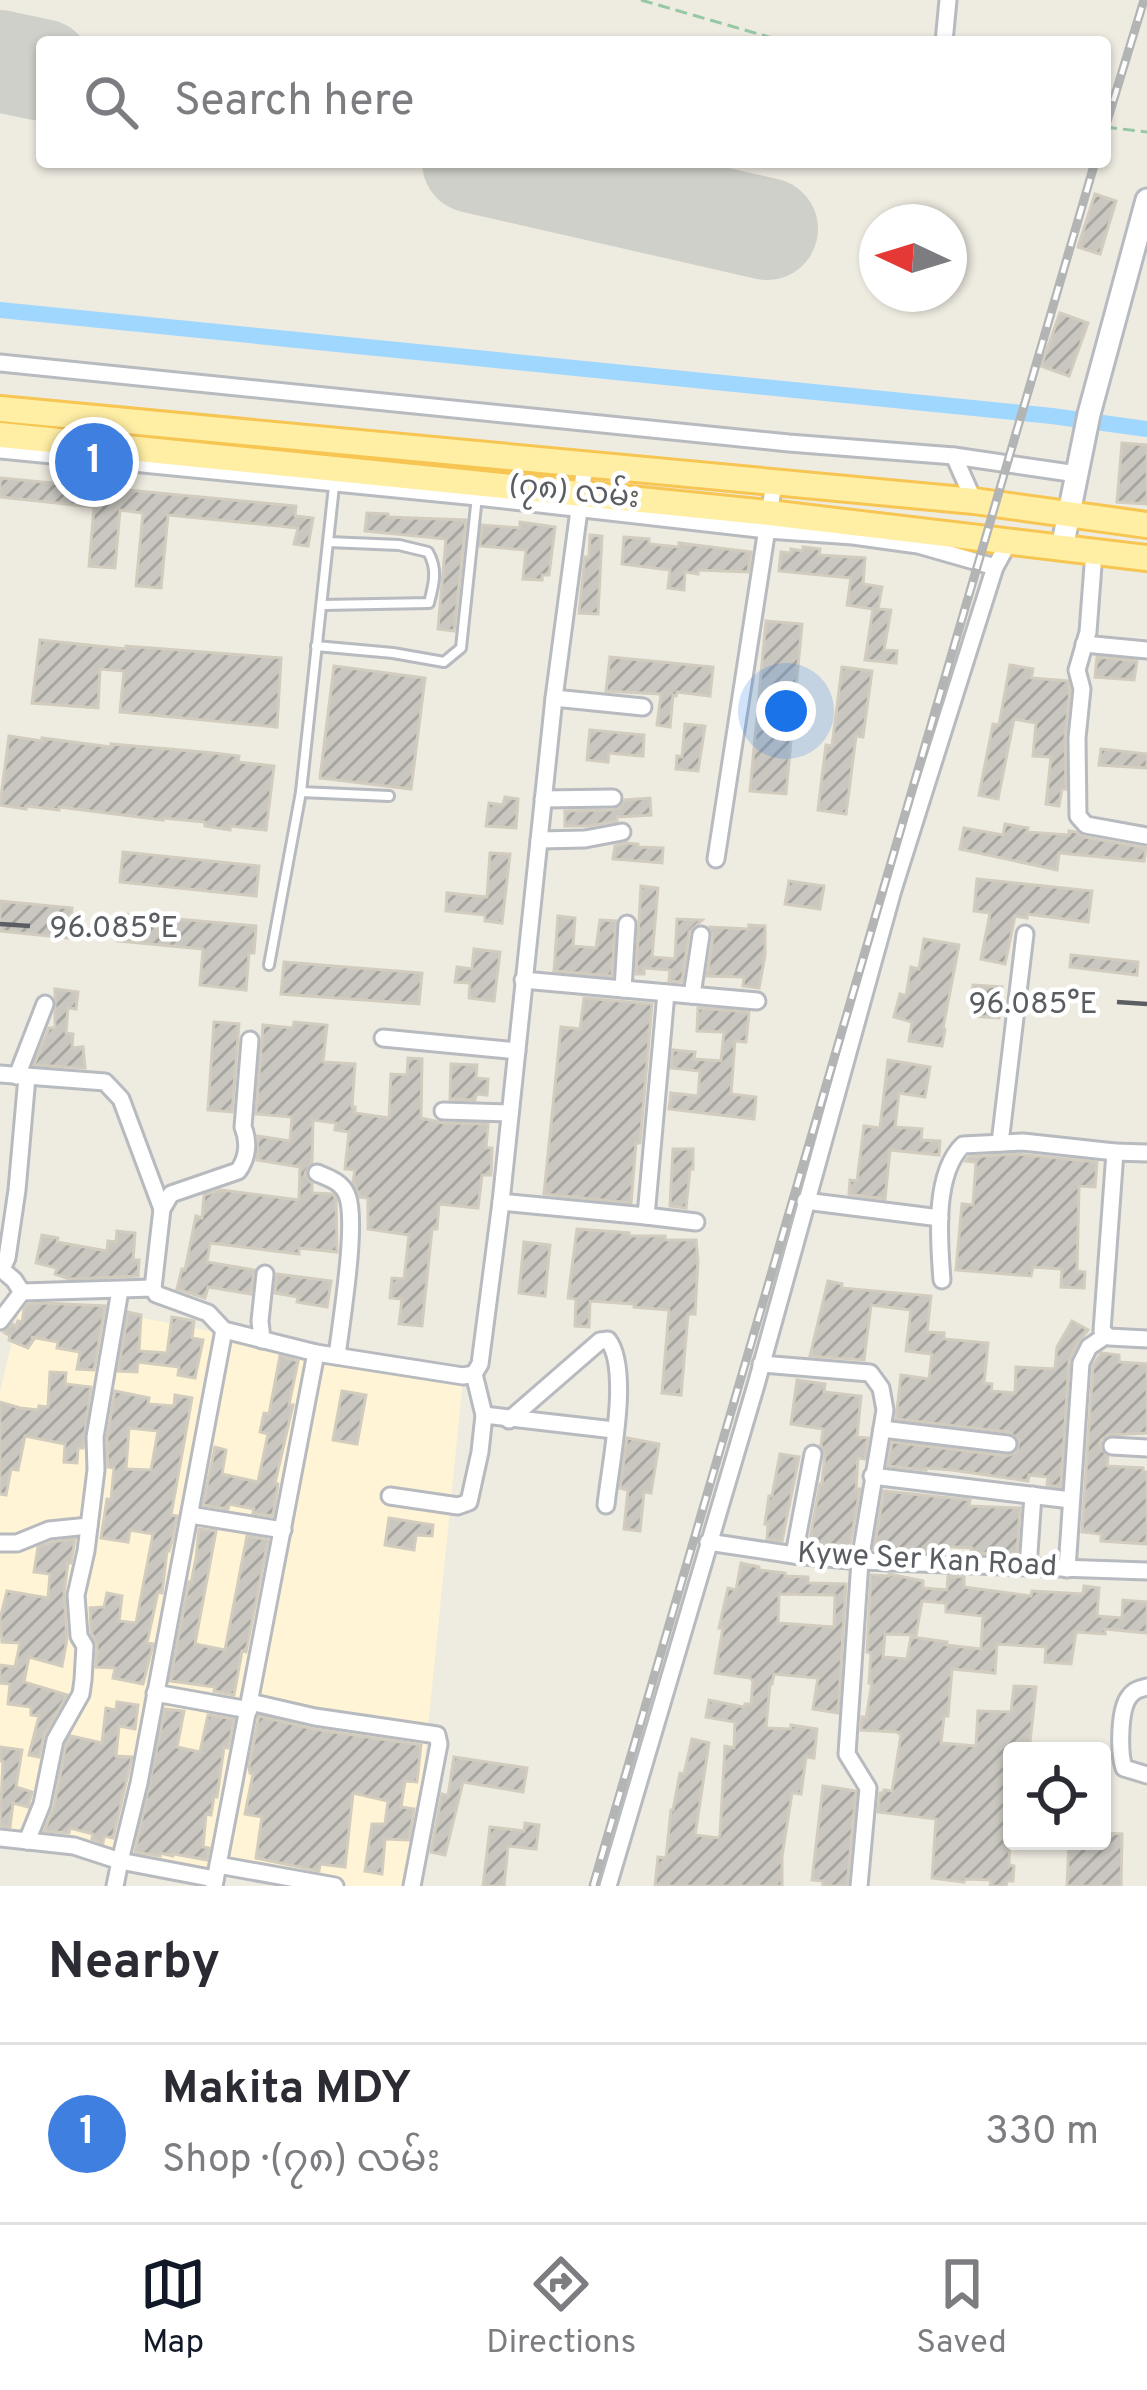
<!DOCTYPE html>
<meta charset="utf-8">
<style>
body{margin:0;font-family:Overpass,"Noto Sans Myanmar",sans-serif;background:#f2f2f3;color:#2b2b33}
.controls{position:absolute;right:36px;bottom:36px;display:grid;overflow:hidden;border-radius:12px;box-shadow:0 3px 9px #0004}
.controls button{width:108px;height:108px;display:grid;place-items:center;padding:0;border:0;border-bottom:3px solid #e1e1e2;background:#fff;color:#2b2b33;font:60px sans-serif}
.compass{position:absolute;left:859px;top:204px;width:108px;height:108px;border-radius:50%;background:#fff;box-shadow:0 3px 9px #0004;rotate:274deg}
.you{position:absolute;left:786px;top:711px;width:42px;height:42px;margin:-30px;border:9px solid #fff;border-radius:50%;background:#1a73e8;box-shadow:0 0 0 18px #1a73e833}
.badge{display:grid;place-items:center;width:78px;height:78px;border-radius:50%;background:#111827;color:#fff;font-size:39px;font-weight:700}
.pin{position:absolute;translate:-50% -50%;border:6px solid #fff;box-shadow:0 3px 12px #0006}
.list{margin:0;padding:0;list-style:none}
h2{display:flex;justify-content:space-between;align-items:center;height:156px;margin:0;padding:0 48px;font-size:51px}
h2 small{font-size:39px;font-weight:400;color:#7c7c81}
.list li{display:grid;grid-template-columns:78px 1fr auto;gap:36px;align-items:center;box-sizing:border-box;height:180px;padding:0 48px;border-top:3px solid #e1e1e2}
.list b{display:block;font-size:45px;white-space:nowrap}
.list p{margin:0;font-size:39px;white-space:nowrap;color:#7c7c81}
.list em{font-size:39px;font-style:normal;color:#7c7c81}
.icon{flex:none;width:66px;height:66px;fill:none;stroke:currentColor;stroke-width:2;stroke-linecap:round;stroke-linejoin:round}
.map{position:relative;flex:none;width:1147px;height:1886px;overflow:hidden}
.search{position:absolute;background:#fff;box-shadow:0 3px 9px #0004;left:36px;right:36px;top:36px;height:132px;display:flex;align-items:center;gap:30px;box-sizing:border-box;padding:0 42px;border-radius:12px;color:#7c7c81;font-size:45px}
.sheet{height:336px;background:#fff}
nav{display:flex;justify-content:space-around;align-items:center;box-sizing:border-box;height:168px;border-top:3px solid #e1e1e2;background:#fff;font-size:33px;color:#7c7c81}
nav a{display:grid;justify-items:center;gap:6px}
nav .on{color:#111827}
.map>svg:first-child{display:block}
.commercial{fill:#fff4d5}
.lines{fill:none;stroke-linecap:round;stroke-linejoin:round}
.canal{stroke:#a0d7ff;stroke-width:16}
.runway{stroke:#d0d0ca;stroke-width:102}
.building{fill:url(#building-hatch);stroke:#d2ccbf;stroke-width:3;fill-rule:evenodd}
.service-casing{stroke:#b7babf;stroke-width:14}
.minor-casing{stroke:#b7babf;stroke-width:21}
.secondary-casing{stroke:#b7bbc1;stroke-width:27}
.primary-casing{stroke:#f7c551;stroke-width:30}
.path{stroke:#95c8a3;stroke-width:3;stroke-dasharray:12 6;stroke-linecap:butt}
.service{stroke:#fff;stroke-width:8}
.minor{stroke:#fff;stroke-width:15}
.secondary{stroke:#fff;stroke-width:21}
.primary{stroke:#ffefa5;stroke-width:24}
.rail-casing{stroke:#b3b4b4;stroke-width:9}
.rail{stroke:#fff;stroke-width:4.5;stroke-dasharray:14;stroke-linecap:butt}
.ticks{fill:none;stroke:#5a5e63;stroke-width:4.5}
.labels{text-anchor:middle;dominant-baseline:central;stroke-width:9;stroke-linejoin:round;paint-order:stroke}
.street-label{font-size:30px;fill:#5a5e63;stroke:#fff}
.ticks-label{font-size:30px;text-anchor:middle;fill:#5a5e63;stroke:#fff;stroke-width:9;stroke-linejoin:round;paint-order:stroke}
</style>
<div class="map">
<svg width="1147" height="1886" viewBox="0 0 1147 1886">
<defs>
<pattern id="building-hatch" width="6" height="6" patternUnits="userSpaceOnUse" patternTransform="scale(3)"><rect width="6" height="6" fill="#cac7c0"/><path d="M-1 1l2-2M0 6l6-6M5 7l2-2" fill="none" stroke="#a7a5a0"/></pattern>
</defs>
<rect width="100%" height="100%" fill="#eeebe1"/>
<path class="commercial" d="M23 1295 463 1380 412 1886H286L0 1846V1392Z"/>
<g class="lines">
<path class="canal" d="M0 310 1052 416 1147 429"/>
<g class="runway">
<path d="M0 61 42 70"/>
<path d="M473 162 767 229"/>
</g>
</g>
<g class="building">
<path d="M1095 194 1116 201 1100 254 1078 247Z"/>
<path d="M1060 313 1088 323 1069 376 1041 366Z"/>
<path d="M1122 443 1147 445V504L1117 502Z"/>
<path d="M0 478 296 506 295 516 313 518 308 546 294 544 298 528 168 515 161 588 136 586 143 513 120 510 115 568 89 566 94 507 0 497Z"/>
<path d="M367 513 388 514V517L466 520 454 631 438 629 446 539 365 531Z"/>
<path d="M520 522 555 527 549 575H542V580L523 579 526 550 480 546 482 525 520 528Z"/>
<path d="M590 535 602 536 598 614 579 613 585 557H589Z"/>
<path d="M624 537 649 539V544L679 547V543L751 552 748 572 698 570V574L685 572 684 590 668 588 670 570 622 564Z"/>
<path d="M803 547 820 549 819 555 865 558 863 584 882 587 878 609 891 610 884 650 897 651 896 663 865 660 873 609 847 605 851 578 779 571 781 552 791 553V549L803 551Z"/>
<path d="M766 621 802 624 786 794 750 791Z"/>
<path d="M40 640 126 649V646L281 658 277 727 120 712 124 671 100 669 98 708 32 703Z"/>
<path d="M610 657 713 667 710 696 677 692 676 696 673 695 670 727 657 725 661 694 606 691Z"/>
<path d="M1097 657 1137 661 1134 680 1095 677Z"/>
<path d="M1010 665 1033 669 1031 678 1068 681 1070 690 1065 737 1066 789H1062L1059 806 1046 804 1051 757 1033 756 1036 723 1014 719 998 799 979 795 993 724 999 725Z"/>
<path d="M334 666 425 678 411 789 320 778Z"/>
<path d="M842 667 872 671 863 737 856 736 846 814 818 810 826 745 832 746Z"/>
<path d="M685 724 705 726 698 771 676 769 677 756 682 757Z"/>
<path d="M590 730 644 735 643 756 609 753 608 762 587 760Z"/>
<path d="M9 736 42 741V738L111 747V744L214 753 239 756 238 762 274 766 266 830 230 826V830L205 826V822L163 818V820L59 807V810L26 806V809L0 805Z"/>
<path d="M1101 749 1147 754V768L1099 765Z"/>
<path d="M505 797 518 799 516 828 486 826 489 803 503 805Z"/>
<path d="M650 798 651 815 617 817V821L588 826H565V811L613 810 620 808 625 800Z"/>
<path d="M1005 824 1028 828 1027 832 1069 835V831L1076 832 1084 837 1146 848 1144 861 1059 853 1057 870 960 849 964 828 1003 835Z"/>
<path d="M627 843 638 844V847L663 848 662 863 613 859 615 846Z"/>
<path d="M123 852 259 866 256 896 120 882Z"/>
<path d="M490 853 510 854 502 923 485 921V915L446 911 447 893 487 897Z"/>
<path d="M977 879 1092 891 1088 922 1027 914V918L1015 916 1005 964 981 959 990 913 974 911Z"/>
<path d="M789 881 824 886 820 909 785 904Z"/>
<path d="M641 886 658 888 652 957 675 959 677 919 702 920 689 932 682 982 669 981 670 970 644 968V974H636Z"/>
<path d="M0 901 72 908 69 938 0 931Z"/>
<path d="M120 914 256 926 254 953H249L246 990 200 985 203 949 118 941Z"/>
<path d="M558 916 575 918 573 946 596 948 600 920 616 921 612 976 554 971Z"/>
<path d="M749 925 765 926V955L759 988 743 986 744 977 707 976 713 937 710 927 749 929Z"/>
<path d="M924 939 959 945 943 1028 945 1029 942 1046 909 1041 912 1022 894 1017 900 994 906 996 911 967 919 969Z"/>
<path d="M474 949 500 952 494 1001 469 998 470 983 455 982 457 967 472 969Z"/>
<path d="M1071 955 1138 962 1137 975 1070 967Z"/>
<path d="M284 962 422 973 419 1004 281 994Z"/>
<path d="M973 985 1002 987 999 1018 971 1016Z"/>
<path d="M55 989 78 992 76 1009 68 1008 66 1033 73 1034 72 1048 83 1047 85 1068 34 1065 49 1028H55Z"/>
<path d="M584 998 652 1004 640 1143H636L631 1203 544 1194 561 1027 580 1029Z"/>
<path d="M698 1008 749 1012 746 1042 735 1041 731 1094 756 1097 754 1119 669 1109 671 1093 698 1096 700 1071 671 1068 673 1050 695 1052 694 1059 721 1061 724 1032 697 1031Z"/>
<path d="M214 1022 239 1024 232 1112 208 1110Z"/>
<path d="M294 1022 327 1025 323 1062 355 1064 352 1107H355V1113L389 1118 391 1074 407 1075 408 1058 422 1059 421 1118 443 1123 488 1124 486 1148H492L491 1175H482L478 1208 439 1204 437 1229H432L422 1326 399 1324 402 1299 390 1298 392 1278 404 1279 409 1235 368 1229V1198L360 1197 353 1182 355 1170 345 1169 349 1132 335 1130 336 1123 313 1120 312 1162 305 1173 312 1184V1193L333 1194 336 1199 337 1252 299 1248V1254L210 1243 207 1262 254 1270 251 1294 208 1287 205 1298 177 1289 182 1269 185 1270 196 1216 202 1218 204 1195 221 1190 299 1200 300 1167 257 1160 258 1136 290 1141 292 1117 256 1114 263 1025 293 1028Z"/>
<path d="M888 1060 930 1067 925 1097 899 1093 895 1127 922 1129 921 1140 940 1141 939 1155 890 1150 885 1199 849 1194 850 1180 857 1181 864 1126 880 1128Z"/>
<path d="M451 1064 477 1065 476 1078 488 1079 487 1095 476 1094 475 1100 450 1099Z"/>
<path d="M673 1149H693V1169H690L686 1208 670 1206Z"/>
<path d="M1017 1154 1097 1162 1095 1187 1079 1186 1077 1271 1085 1272 1084 1288 1061 1287 1062 1269 1033 1267 1031 1276 956 1270 962 1204 973 1205 976 1162 966 1161 969 1157Z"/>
<path d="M577 1229 629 1233V1236H665V1240H696L698 1261 695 1314H688L681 1395 662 1393 669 1310 634 1307V1304L590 1301 589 1327 575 1326 576 1299 568 1298Z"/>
<path d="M117 1231 135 1233 133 1260H139L138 1276 69 1279 55 1274 57 1268 36 1263 42 1235 58 1238 57 1242 107 1251 108 1241 116 1242Z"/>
<path d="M524 1242 550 1245 545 1296 519 1293Z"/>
<path d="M277 1274 331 1281 327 1307 297 1302 298 1297 275 1293Z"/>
<path d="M828 1281 842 1284 841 1288 931 1296 927 1332 944 1333V1339L988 1343 984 1383 992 1384 991 1391 1015 1393 1016 1367 1055 1369 1057 1347 1072 1321 1088 1330 1078 1342 1069 1361 1061 1487 1047 1485 1048 1477 1029 1475 1028 1481 952 1470 926 1468V1470L888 1466 892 1442 1007 1456 1017 1452 1019 1440 1009 1432 896 1419 901 1375 929 1379 932 1354 906 1351 911 1310 871 1305 864 1360 810 1356Z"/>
<path d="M43 1303 105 1306 94 1370 77 1369 80 1352 57 1348 58 1342 31 1337 34 1339 28 1348 9 1340 10 1336 4 1332 13 1324 16 1327 18 1321 22 1322 24 1309 28 1304Z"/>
<path d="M128 1312 141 1315 139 1351 167 1353 172 1317 194 1321 192 1338 203 1340 195 1378 178 1375 179 1367 138 1362 137 1372 118 1371Z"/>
<path d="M1101 1353 1119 1355V1362L1147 1364V1433L1108 1435 1101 1440 1100 1446 1108 1457 1107 1466 1143 1468V1472H1147V1544L1101 1541V1534L1082 1532 1093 1366Z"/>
<path d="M280 1356 298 1361 289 1405H293L275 1483 278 1484 273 1516 253 1513 254 1509 229 1504 228 1509 203 1505 215 1447 226 1450 222 1474 258 1482 268 1434 260 1432 264 1413 269 1414Z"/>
<path d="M50 1372 66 1373 65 1384 91 1387 83 1448H78L77 1463 64 1462 65 1444 25 1436 18 1470 11 1469 6 1495 0 1494V1402L20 1408 38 1410 39 1406 48 1407Z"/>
<path d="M797 1380 825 1384 824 1392 861 1396 857 1437 868 1438 865 1459 858 1458 856 1489H860L850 1545 809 1544 820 1484H822L825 1455 821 1445 823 1429 791 1424Z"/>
<path d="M115 1391 149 1398 148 1404 174 1406 175 1395 192 1398 171 1515 177 1516 172 1541 169 1551H167L162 1593 158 1592 147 1643 153 1644 143 1684 113 1678 115 1668 96 1667 97 1645 91 1632 90 1608 104 1607 107 1593 122 1596 119 1621 136 1623 153 1534 130 1530 128 1542 101 1538 107 1499 111 1500 114 1468 108 1467 107 1438ZM129 1428 158 1431 151 1470 126 1469Z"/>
<path d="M342 1391 366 1395 357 1444 333 1440Z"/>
<path d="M627 1438 659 1444 651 1493 644 1492 640 1531 624 1529 628 1490 620 1488Z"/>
<path d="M780 1454 799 1457 782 1541 767 1539 768 1524H765L769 1496H772Z"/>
<path d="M884 1491 970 1500 969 1506 1020 1508 1017 1554 971 1553 972 1548 936 1546 935 1552 874 1549Z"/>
<path d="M389 1518 433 1525 432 1536 416 1535 414 1550 385 1545Z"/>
<path d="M199 1529 216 1531 195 1644 225 1650 247 1536 268 1540 246 1652 242 1651 234 1695 214 1691 215 1687 170 1681 189 1582 191 1583 196 1558Z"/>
<path d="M75 1539 71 1563H68L64 1593 67 1639 62 1666 29 1657 24 1682 67 1695 44 1735 39 1757 29 1755 39 1716 31 1715V1707L8 1704 10 1684 0 1683V1665L15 1667 20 1643 2 1642 0 1619 7 1591 48 1598 50 1574 34 1572 38 1547 52 1542Z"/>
<path d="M741 1563 759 1567V1570L785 1573V1576L808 1577V1583L846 1584 838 1713 813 1709 818 1678 774 1674 772 1684H770L766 1728 791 1729V1725L817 1729 814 1758 806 1757 801 1794 792 1793 782 1856V1886H655L658 1857 666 1858 671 1810H673L680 1773 684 1774 692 1739 709 1743 695 1835 718 1838 720 1835 725 1746 734 1748 735 1722 706 1717 709 1700 744 1707 745 1704H751L753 1681 750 1678 715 1673 723 1628H719L728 1588 736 1590ZM779 1594 835 1595 834 1627 778 1623Z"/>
<path d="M889 1574 923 1581V1588L947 1590 948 1576 964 1577V1587L1031 1596 1032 1591 1083 1594 1084 1586 1099 1588 1097 1616 1122 1618 1123 1600 1147 1602V1633L1105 1629V1634L1076 1632 1071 1664 1045 1662 1046 1647 997 1644 995 1673 952 1669 948 1716H944L941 1743 976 1746 978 1711 1011 1712 1014 1686 1036 1687 1029 1751H1012L1009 1865 1014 1866 1013 1881H1007L1006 1886H990L991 1880 965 1879 964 1882 932 1878 936 1819 878 1812 880 1793H884V1790L892 1791 901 1735 897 1732 861 1730 862 1717 866 1718 872 1683H869L871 1653 867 1652 871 1575 889 1576ZM922 1601 946 1603V1612L983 1616 981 1649 946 1645 947 1642 911 1637 907 1659 883 1657 885 1634 916 1635Z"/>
<path d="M117 1702 138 1705 135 1729 119 1726 116 1756 132 1757 113 1838 104 1836 103 1843 92 1839 93 1834 70 1828 69 1833 44 1831 54 1807 66 1744 71 1736 102 1743 106 1708 116 1710Z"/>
<path d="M165 1709 184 1711 177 1747 200 1752 208 1715 234 1719 228 1748 224 1747 217 1797 214 1796 211 1815 206 1814 203 1847 209 1848 207 1860 174 1854 173 1856 160 1853V1856L135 1852Z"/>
<path d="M259 1716 313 1729 421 1745 417 1782 405 1781 401 1807 414 1809 409 1840 385 1839 382 1874 365 1871 372 1824H385L388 1801 353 1793 345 1867 320 1864 319 1871 256 1858 262 1817 245 1814 253 1774 250 1773 249 1767Z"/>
<path d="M0 1747 22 1750 16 1787 32 1792 28 1807 13 1803 10 1827 0 1826 3 1761H0Z"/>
<path d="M454 1757 527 1768 523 1792 463 1782 445 1855 431 1852 442 1794 448 1796Z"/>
<path d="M823 1786 856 1791 847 1886H823V1881L812 1880Z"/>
<path d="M525 1823 539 1825 536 1849 508 1846 504 1886H483L490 1827 524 1831Z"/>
<path d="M1102 1833 1122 1834 1121 1886H1067L1069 1841H1102Z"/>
</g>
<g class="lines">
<defs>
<g id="service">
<path d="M323 605 429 603C434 584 438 569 428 552L399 545 328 542"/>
<path d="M316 646 393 653 444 662 461 648 477 496"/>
<path d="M301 792 389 796"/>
<path d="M269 965 301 792 334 486"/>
</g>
<g id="minor">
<path d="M944 42 948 0"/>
<path d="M0 363 789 443 954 456 1077 474"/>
<path d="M0 450 477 497 767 530 853 536 918 545 995 567"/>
<path d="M954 456 974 501"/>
<path d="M1094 552 1088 632 1077 670 1082 689 1077 738 1078 816 1086 825 1147 836"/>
<path d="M1084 644 1147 650"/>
<path d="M554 698 643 707"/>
<path d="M543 799 613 798"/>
<path d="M539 840 585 839 622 832"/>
<path d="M716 859 774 483"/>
<path d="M523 980 757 1001"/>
<path d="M623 989 627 924"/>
<path d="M692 995 701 935"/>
<path d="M383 1038 517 1051"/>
<path d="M250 1040 243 1127C249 1141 248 1158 238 1171L171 1194 162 1209 153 1288 156 1294 208 1313 224 1330 316 1353 463 1376 474 1374 480 1364 501 1202 554 698 585 465"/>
<path d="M0 1074 105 1082 121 1099 162 1209"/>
<path d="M17 1076 45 1004"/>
<path d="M443 1111 510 1113"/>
<path d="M1000 1143 1025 934"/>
<path d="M1147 1153 1115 1152 1102 1331 1109 1337 1147 1339"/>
<path d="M317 1173C329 1178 342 1182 347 1195 358 1221 341 1323 337 1356"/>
<path d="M805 1201 940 1218"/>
<path d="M501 1202 646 1216 666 993"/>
<path d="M646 1216 696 1222"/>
<path d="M0 1268 14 1280 22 1292 153 1288"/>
<path d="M2 1269 7 1258 17 1190 27 1077"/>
<path d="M942 1280C939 1241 933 1174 963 1145L1023 1142 1115 1152"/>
<path d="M0 1321 22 1292"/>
<path d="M262 1340 260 1321 265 1274"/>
<path d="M761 1364 870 1373 881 1388 885 1410 860 1561 847 1754 868 1788 859 1886"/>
<path d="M484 1415 614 1430"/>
<path d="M509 1420 600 1341 608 1340C631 1370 610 1465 606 1505"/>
<path d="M882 1429 1008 1444"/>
<path d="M1112 1446 1147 1448"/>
<path d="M872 1476 1071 1500"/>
<path d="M390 1496 458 1506 469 1502 480 1452 484 1415 474 1374"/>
<path d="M190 1515 283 1530"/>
<path d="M708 1542 794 1555 860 1561 1147 1571"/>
<path d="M0 1543H17L49 1530 89 1526"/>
<path d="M794 1555 813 1454"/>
<path d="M1028 1567 1033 1495"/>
<path d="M1067 1569 1081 1363 1089 1347 1105 1336"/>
<path d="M1147 1687C1139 1689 1134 1690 1129 1697 1119 1710 1119 1753 1124 1768L1147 1775"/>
<path d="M155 1693 249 1710"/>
<path d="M250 1702 315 1717 437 1735 439 1744 412 1886"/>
<path d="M0 1838 74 1846 120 1861 115 1886"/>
<path d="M27 1841 42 1804 55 1740 81 1694 83 1680 85 1646 79 1636 76 1595 86 1551 96 1470 95 1437 120 1290"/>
<path d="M218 1865 335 1886"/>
<path d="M215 1879 120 1861 139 1783 224 1330"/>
<path d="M214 1886 316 1353"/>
<path d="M608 1886 756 1385 893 890 995 567 1009 542"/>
</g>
<path id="secondary" d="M1062 548 1089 414 1147 200"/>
<g id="primary">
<path d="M0 409 974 501 1147 525"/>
<path d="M0 435 769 513 1147 558"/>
</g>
</defs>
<use href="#service" class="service-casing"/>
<use href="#minor" class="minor-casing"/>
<use href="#secondary" class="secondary-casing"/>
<use href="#primary" class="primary-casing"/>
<g class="path">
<path d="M641 0 786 42"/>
<path d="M1105 127 1147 132"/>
</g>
<use href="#service" class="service"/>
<use href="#minor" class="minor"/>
<use href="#secondary" class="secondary"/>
<use href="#primary" class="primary"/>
<defs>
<g id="rail">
<path d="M1105 128 1144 0"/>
<path d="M593 1886 1095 162"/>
</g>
</defs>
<use href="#rail" class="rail-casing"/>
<use href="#rail" class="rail"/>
</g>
<path class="ticks" d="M0 924 30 926M1117 1002 1147 1004"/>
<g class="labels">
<g class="street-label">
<text transform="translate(574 493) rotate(6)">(၇၈) လမ်း</text>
<text transform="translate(927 1561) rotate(3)">Kywe Ser Kan Road</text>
</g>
</g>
<g class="ticks-label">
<text x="114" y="937">96.085°E</text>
<text x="1033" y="1013">96.085°E</text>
</g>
</svg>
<div class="controls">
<button><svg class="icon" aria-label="locate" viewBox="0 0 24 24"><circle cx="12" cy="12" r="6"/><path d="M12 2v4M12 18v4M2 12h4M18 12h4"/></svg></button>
</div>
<svg class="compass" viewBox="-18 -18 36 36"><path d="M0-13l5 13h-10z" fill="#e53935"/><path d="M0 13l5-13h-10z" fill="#7c7c81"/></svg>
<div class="you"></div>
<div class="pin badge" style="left:94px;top:462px;background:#3f7fe0">1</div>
<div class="search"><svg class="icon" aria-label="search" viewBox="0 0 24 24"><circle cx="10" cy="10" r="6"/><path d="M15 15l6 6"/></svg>Search here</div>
</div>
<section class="sheet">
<h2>Nearby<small></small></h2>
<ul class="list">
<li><span class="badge" style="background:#3f7fe0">1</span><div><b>Makita MDY</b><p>Shop · (၇၈) လမ်း</p></div><em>330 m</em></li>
</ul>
</section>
<nav>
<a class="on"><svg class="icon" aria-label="map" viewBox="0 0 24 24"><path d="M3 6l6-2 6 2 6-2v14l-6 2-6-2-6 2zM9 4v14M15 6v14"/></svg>Map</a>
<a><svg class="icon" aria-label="directions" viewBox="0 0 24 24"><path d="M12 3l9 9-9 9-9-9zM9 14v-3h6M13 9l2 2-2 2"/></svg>Directions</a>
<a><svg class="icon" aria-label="saved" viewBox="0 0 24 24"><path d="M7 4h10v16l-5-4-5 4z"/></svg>Saved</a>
</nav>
